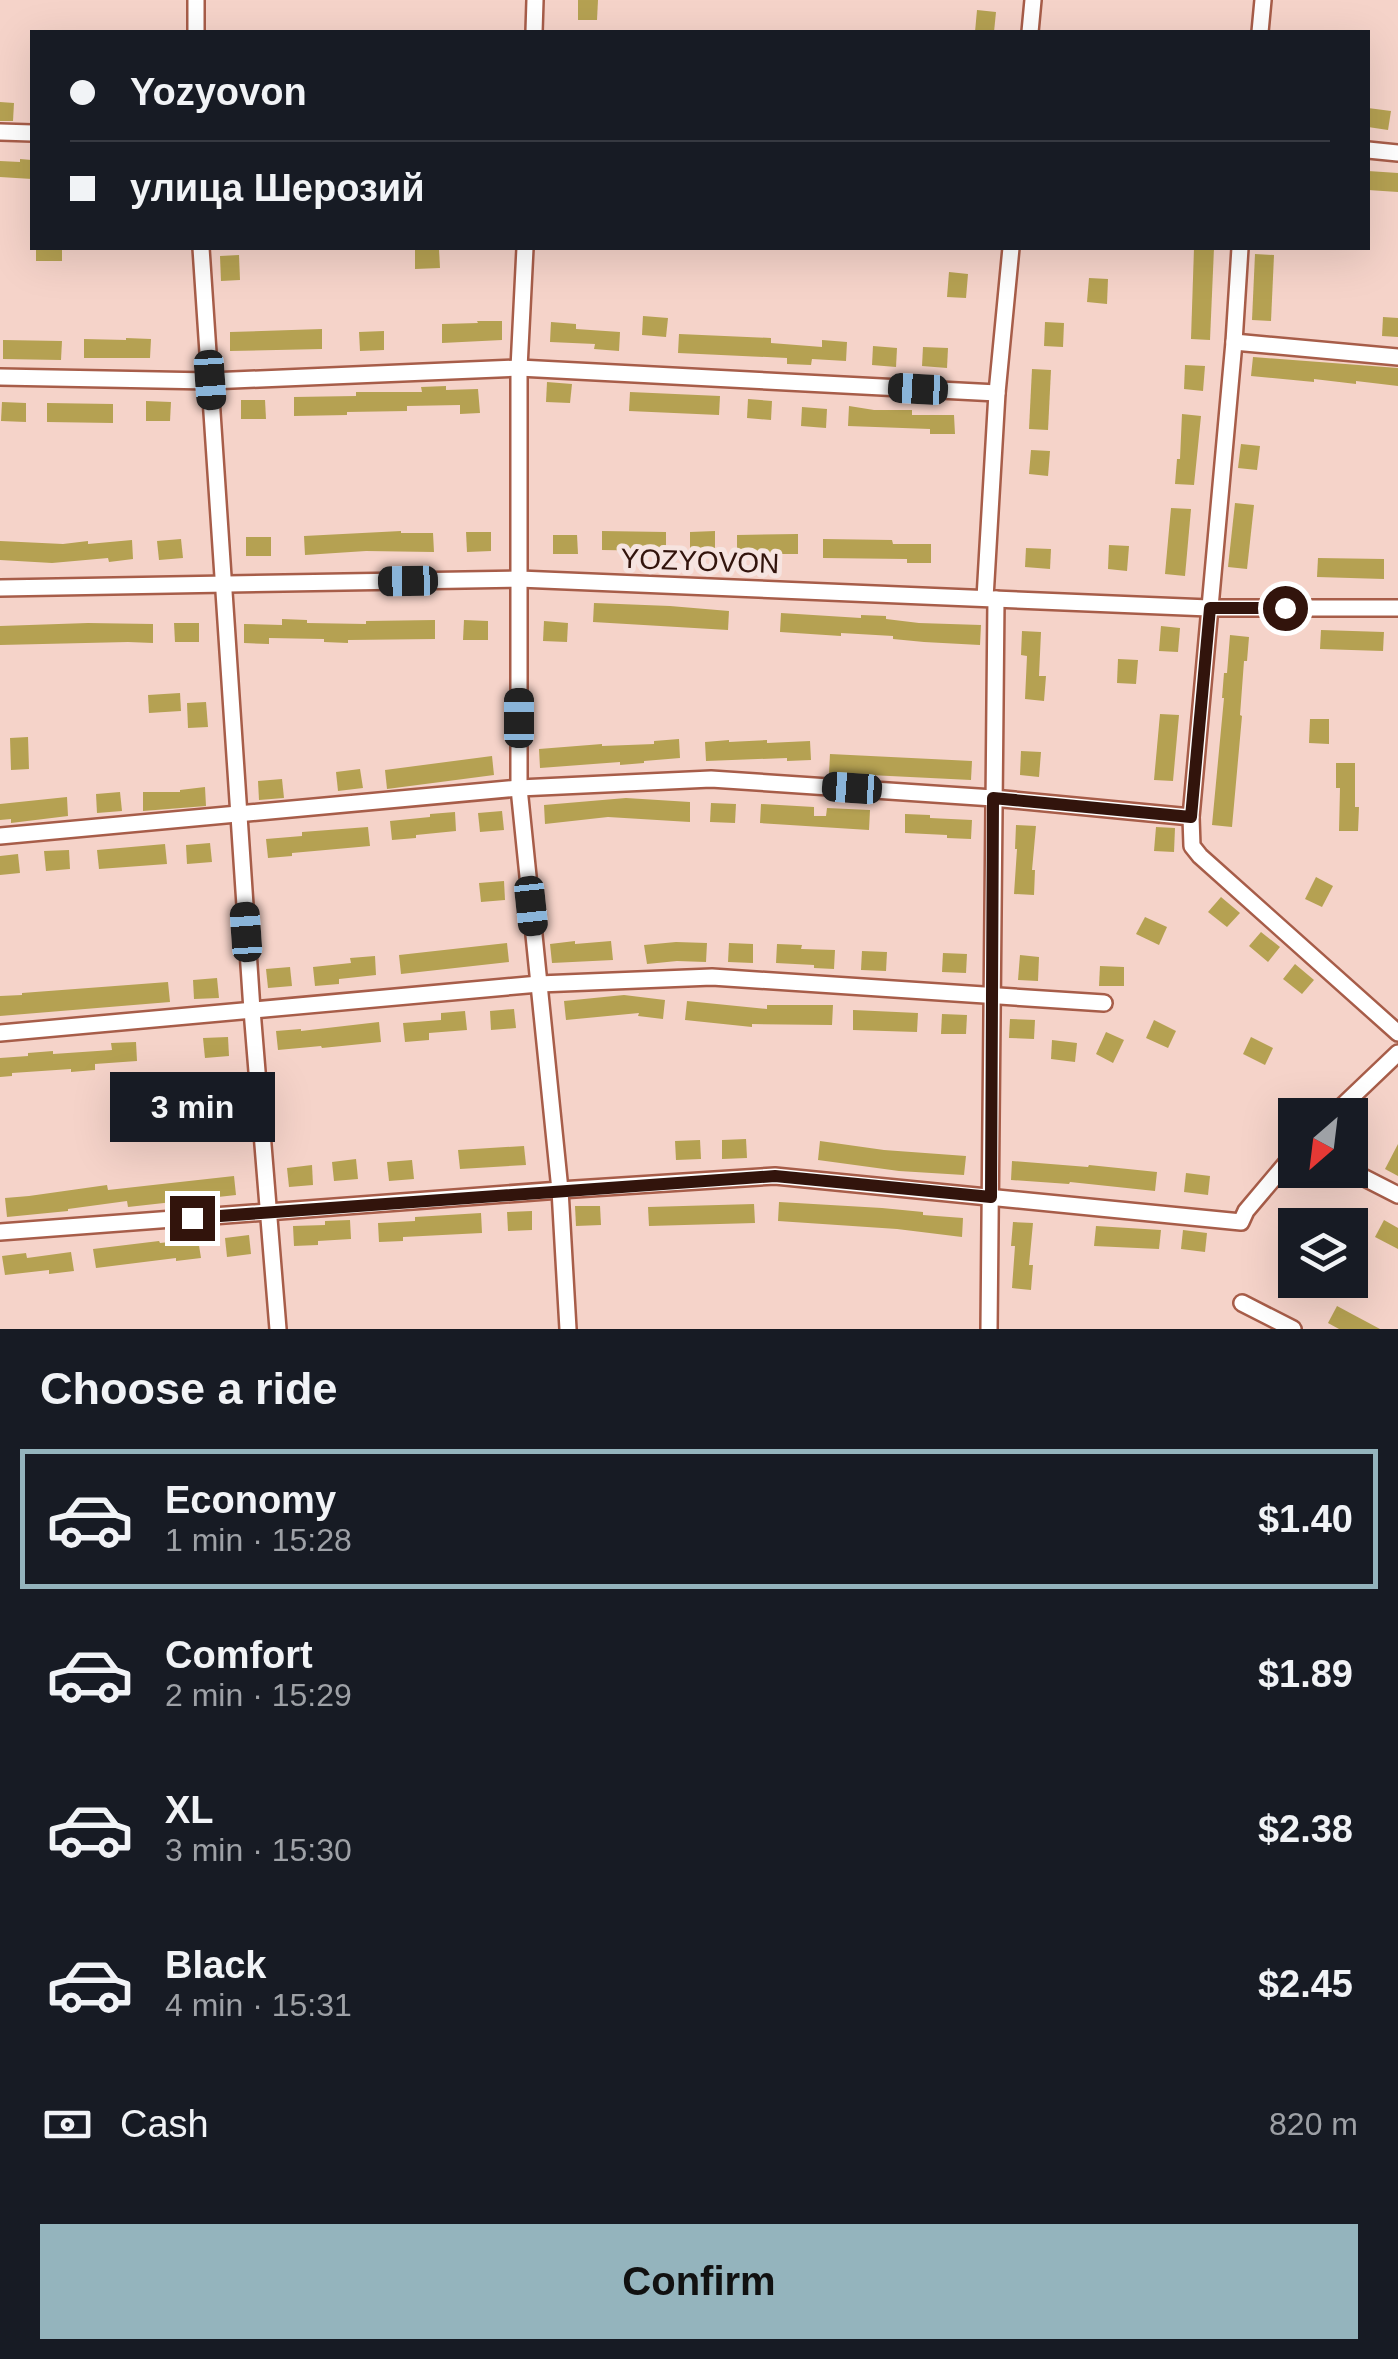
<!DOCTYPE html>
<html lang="en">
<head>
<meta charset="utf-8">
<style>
  body { margin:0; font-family:Helvetica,sans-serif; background:#20242c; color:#f1f3f6; height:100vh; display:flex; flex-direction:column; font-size:38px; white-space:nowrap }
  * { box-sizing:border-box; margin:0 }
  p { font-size:32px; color:#9ea1a6 }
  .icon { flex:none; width:55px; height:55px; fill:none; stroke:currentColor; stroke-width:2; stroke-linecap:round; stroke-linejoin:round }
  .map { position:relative; height:1329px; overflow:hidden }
  .details { display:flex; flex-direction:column; background:#171b24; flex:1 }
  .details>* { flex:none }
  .hud { position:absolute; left:30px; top:30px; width:1340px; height:220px; border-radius:0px; box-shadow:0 10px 40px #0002; display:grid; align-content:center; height:220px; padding:0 40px; background:#171b24 }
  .needle { width:65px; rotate:208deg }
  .buttons { position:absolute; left:1278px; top:1098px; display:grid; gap:20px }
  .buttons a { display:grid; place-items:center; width:90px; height:90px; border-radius:0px; background:#171b24; box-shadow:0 10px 40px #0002; font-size:50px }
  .end { position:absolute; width:45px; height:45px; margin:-22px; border:12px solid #32140c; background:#fff; box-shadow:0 0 0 5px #fff }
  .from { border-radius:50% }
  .bubble { position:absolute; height:70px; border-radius:0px; background:#171b24; box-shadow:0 10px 40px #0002; font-size:32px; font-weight:600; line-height:70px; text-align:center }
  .car { position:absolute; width:30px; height:60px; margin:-30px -15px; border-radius:12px; box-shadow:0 0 8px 2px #0007; background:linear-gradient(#222 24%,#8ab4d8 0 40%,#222 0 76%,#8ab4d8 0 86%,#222 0) }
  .hud b { display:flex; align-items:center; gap:35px; height:95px; font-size:38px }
  .hud b+b { border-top:2px solid #363941 }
  .hud i { width:25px; height:25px; background:#f1f3f6 }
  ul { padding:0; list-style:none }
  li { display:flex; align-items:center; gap:30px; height:140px; margin:0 20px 15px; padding:0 20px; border:5px solid transparent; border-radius:0px }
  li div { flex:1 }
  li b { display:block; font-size:38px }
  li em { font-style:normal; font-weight:600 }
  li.selected { border-color:#94b4bd }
  li>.icon { width:90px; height:90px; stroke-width:1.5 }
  h2 { padding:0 40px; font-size:45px; line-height:120px }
  .pay { display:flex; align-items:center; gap:25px; height:110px; padding:0 40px; font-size:38px }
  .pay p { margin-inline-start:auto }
  .cta { display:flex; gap:20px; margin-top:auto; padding:20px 40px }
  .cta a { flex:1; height:115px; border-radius:0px; background:#94b4bd; color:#111; font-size:40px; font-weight:600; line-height:115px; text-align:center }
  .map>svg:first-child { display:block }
  .building { fill:#b5a152 }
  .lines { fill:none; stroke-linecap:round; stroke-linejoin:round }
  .minor-casing { stroke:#a75d49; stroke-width:20 }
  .minor { stroke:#fff; stroke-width:15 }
  .route { stroke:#32140c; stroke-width:12 }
  .labels { text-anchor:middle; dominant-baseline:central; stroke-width:10; stroke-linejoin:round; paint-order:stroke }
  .street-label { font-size:28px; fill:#32140c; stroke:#f6e4e0 }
</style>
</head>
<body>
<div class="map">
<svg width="1398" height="1329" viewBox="0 0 1398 1329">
  <rect width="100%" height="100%" fill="#f5d3c9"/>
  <g class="building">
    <path d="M578,0H598L597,20H578Z"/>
    <path d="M977,10L996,12L994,32H975Z"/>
    <path d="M0,102L14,103L13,121H0Z"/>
    <path d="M1368,108L1391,111L1388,130L1368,127Z"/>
    <path d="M20,159L32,160V179L0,177V161L20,162Z"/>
    <path d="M1368,171L1398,173V192L1368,190Z"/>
    <rect x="36" y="248" width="26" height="13"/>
    <path d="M1194,248H1214L1210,340L1191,339Z"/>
    <path d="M439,249L440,268L415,269V250Z"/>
    <path d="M1255,254L1274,255L1271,321L1252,320Z"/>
    <path d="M239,255L240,280L221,281L220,256Z"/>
    <path d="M949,272L968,274L966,298L947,297Z"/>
    <path d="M1089,278L1108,279L1107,304L1087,302Z"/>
    <path d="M643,316L668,318L666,337L642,335Z"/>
    <path d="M1383,317L1398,318V337L1382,336Z"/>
    <path d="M477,321H502V340L442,343V324L478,323Z"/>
    <path d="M551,322L576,324V329L620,332L619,351L594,349L595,344L550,342Z"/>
    <path d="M1045,322L1064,323L1063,347L1044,346Z"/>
    <path d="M322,329V349L230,351V332Z"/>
    <path d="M384,331V350L360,351L359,332Z"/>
    <path d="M679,334L771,338V343L822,347V340L847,342L846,361L812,359L811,365L787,364V358L678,353Z"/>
    <path d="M126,338L151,339L150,358H84V339L126,340Z"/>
    <path d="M3,340L62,341L61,360L3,359Z"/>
    <path d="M873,346L897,348L896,367L872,365Z"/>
    <path d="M923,347L948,348L947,368L922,366Z"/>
    <path d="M1253,357L1398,368V386L1356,381V384L1314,379V382L1251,376Z"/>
    <path d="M1185,365L1205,366L1203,391L1184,389Z"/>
    <path d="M1032,369L1051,370L1048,430L1029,429Z"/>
    <path d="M547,382L572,384L570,403L546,402Z"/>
    <path d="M446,386V390L478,389L480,413L460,414V405L407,406V411L347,412V415L294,416V397L356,396V392H422L421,387Z"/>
    <path d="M630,392L720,396L719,415L629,411Z"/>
    <path d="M748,399L772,401L771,420L747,418Z"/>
    <path d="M241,400H265L266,419H241Z"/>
    <path d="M146,401L171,402L170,421H146Z"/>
    <path d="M2,402L26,403V422L1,421Z"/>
    <path d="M47,403L113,404V423L47,422Z"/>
    <path d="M849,406L874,410H912V415H954L955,434H930V429L848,426Z"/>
    <path d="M802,407L827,409L826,428L801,426Z"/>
    <path d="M1182,414L1201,416L1194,485L1175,484L1177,459H1180Z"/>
    <path d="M1241,444L1260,446L1257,470L1238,468Z"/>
    <path d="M1031,450L1050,451L1048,476L1029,474Z"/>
    <path d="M1235,503L1254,505L1247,569L1228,567Z"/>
    <path d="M1171,508L1191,509L1185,576L1165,574Z"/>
    <path d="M401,531V533H433L434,552L366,551L305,555L304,536Z"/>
    <path d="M602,531L666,532V551L602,550Z"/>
    <path d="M715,531V551H690V532Z"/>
    <path d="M466,532H491V551L467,552Z"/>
    <path d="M798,534V554H737V535Z"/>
    <path d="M553,535H577L578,554H553Z"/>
    <rect x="246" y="537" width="25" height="19"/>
    <path d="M181,539L183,558L159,560L157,541Z"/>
    <path d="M823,539L892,540L893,544H931V563H907V559L823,558Z"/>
    <path d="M132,540L133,559L109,562L108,558L52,563L0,560V541L63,544L88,541V544Z"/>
    <path d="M1109,545L1129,546L1127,571L1108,569Z"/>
    <path d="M1026,548L1051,549L1050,569L1025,567Z"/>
    <path d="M1318,558L1384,559V579L1317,577Z"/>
    <path d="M594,603L670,606L729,611L728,630L593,622Z"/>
    <path d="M781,613L861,618V615L886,616V619L919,623L981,625L980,645L924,642L893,639V636L841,633V636L780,632Z"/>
    <path d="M282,619L307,620V623L366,624V621L435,620V639L348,640V643L324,642V639L269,638V644L244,643V624L282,625Z"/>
    <path d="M464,620L488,621V640H463Z"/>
    <path d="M544,621L568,623L567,642L543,641Z"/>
    <path d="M88,623L153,624V643L128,642L0,645V626Z"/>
    <path d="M174,623H199V642H175Z"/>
    <path d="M1161,626L1180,628L1178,652L1159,651Z"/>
    <path d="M1321,630L1384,632L1383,651L1320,649Z"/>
    <path d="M1022,631L1041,632L1039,676H1046L1044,701L1025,699L1027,656L1021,655Z"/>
    <path d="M1230,635L1249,637L1247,661H1244L1240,715L1242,716L1232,827L1212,825L1224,698H1222L1224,673H1227Z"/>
    <path d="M1118,659L1138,660L1136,684L1117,683Z"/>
    <path d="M180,693L181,711L149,713L148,695Z"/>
    <path d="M206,702L208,727L188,728L187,703Z"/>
    <path d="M1160,714L1179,715L1173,781L1154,780Z"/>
    <path d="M1310,719H1329V744L1309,743Z"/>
    <path d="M28,737L29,769L11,770L10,738Z"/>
    <path d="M679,739L680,758L644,761V763L620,765V762L540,768L539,749L602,744V746L654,744V741Z"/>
    <path d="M729,740V742L767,740V743L810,741L811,760L787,761V758L706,761L705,742Z"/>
    <path d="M1021,751L1041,752L1039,777L1020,775Z"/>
    <path d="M830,754L972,761L971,780L829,773Z"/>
    <path d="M492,756L494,775L387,789L385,770Z"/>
    <path d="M1336,763H1355V807H1359L1358,831H1339L1340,788H1336Z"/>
    <path d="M360,769L363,788L338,791L336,772Z"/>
    <path d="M282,779L284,798L259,800L258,781Z"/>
    <path d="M205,787L206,806L143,811V792H180V790Z"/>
    <path d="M120,792L122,811L97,813L96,794Z"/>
    <path d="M67,797L68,816L11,823V819L0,820V804Z"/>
    <path d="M626,798L690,802V822L608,817L545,824L544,805Z"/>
    <path d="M711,803L736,804L735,823L710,822Z"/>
    <path d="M761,804L814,807V816H826L827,808L870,810L869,830L760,823Z"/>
    <path d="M502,811L504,830L480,832L478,813Z"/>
    <path d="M455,812L456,831L416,835V838L392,840L390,821L430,817V814Z"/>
    <path d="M905,814L930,815V818L972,820L971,839L947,838V835L905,833Z"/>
    <path d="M1016,825L1036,826L1032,870H1035L1034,895L1014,894L1017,849H1015Z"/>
    <path d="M368,827L370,846L292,853V856L268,858L266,839L302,836V832Z"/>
    <path d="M1156,827L1175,828L1174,852L1154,851Z"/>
    <path d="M210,843L212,862L187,864L186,845Z"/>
    <path d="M165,844L167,864L99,869L97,850Z"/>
    <path d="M69,850L70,869L46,871L44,851Z"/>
    <path d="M18,854L20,873L0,875V856Z"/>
    <path d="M1316,877L1333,886L1322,907L1305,899Z"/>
    <path d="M504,881L505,900L481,902L479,883Z"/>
    <path d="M1221,897L1240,913L1227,927L1208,912Z"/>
    <path d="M1145,917L1167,927L1159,945L1136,934Z"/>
    <path d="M1261,932L1280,947L1268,962L1249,946Z"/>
    <path d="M575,941V944L611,941L613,960L552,963L550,944Z"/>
    <path d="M676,942L707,943L706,962L677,961L647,964L644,945Z"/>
    <path d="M507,943L509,962L401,974L399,955Z"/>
    <path d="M729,943L753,944V963L728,962Z"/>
    <path d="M777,944L802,945L801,949L835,950L834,969L814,968V965L776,963Z"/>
    <path d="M862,951L887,952L886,971L861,970Z"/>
    <path d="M943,953L967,954L966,973L942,972Z"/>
    <path d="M1020,955L1039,957L1038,981L1018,980Z"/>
    <path d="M375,956L376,975L339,979V984L315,986L313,967L351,963L350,958Z"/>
    <path d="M1295,964L1314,980L1302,994L1283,979Z"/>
    <path d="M1100,966L1124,967V986H1099Z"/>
    <path d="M290,967L292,986L268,988L266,969Z"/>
    <path d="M217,978L219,998L194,999L193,980Z"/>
    <path d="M168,982L170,1002L0,1016V996L22,995V993Z"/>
    <path d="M624,995L665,1000L663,1019L638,1016L639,1013L566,1020L564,1001Z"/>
    <path d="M687,1001L767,1009V1005H833L832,1025L752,1024V1027L685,1020Z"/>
    <path d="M514,1009L516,1028L491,1030L490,1011Z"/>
    <path d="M853,1010L918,1013L917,1032L853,1030Z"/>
    <path d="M465,1011L467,1030L429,1033V1040L405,1042L403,1023L441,1020V1013Z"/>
    <path d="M942,1014L967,1015L966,1034H941Z"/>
    <path d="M1010,1019L1035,1020L1034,1039L1009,1038Z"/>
    <path d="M1154,1020L1176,1031L1168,1048L1146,1038Z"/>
    <path d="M379,1022L381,1042L322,1048L321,1046L278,1050L276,1031L301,1029V1031Z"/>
    <path d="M1106,1032L1124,1040L1113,1063L1096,1054Z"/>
    <path d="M228,1037L229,1056L205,1058L203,1038Z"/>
    <path d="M1251,1037L1273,1048L1265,1065L1243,1054Z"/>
    <path d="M1052,1040L1077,1043L1075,1062L1051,1059Z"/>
    <path d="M136,1042L137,1061L95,1064V1070L71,1072V1069L12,1073V1076L0,1077V1058L28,1056V1053L53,1051V1054L112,1050L111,1043Z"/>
    <path d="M746,1139L747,1158L722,1159V1140Z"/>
    <path d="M700,1140L701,1159L676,1160L675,1141Z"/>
    <path d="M820,1141L884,1150L966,1156L964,1175L899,1171L818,1160Z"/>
    <path d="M1398,1144V1176L1385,1169Z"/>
    <path d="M524,1146L526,1165L460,1169L458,1150Z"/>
    <path d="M356,1159L358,1179L334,1181L332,1162Z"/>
    <path d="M412,1160L414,1179L389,1181L387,1162Z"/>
    <path d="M1012,1161L1088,1167L1089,1165L1157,1172L1155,1191L1070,1182L1069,1184L1011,1180Z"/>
    <path d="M312,1165L313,1185L289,1187L287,1168Z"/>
    <path d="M1186,1173L1210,1176L1208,1195L1184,1192Z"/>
    <path d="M234,1176L236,1195L128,1207L127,1201L68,1209V1211L7,1217L5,1198L29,1196L107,1185L108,1190Z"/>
    <path d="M779,1202L882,1208L923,1212V1215L963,1218L962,1237L897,1229L778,1221Z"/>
    <path d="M754,1204L755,1223L649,1226L648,1207Z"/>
    <path d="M575,1206H600L601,1225L576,1226Z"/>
    <path d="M532,1211V1230L508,1231L507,1212Z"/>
    <path d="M481,1213L482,1233L403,1237V1241L379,1242L378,1223L415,1221V1217Z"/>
    <path d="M350,1220L351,1239L318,1241V1245L294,1246L293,1226L325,1225V1221Z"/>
    <path d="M1384,1220L1398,1228V1249L1375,1237Z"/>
    <path d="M1013,1222L1033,1223L1029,1265H1033L1031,1290L1012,1288L1015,1246H1011Z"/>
    <path d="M1096,1226L1161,1230L1159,1249L1094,1246Z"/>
    <path d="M1183,1230L1207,1233L1205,1252L1181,1249Z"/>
    <path d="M249,1235L251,1254L227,1257L225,1238Z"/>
    <path d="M198,1239L201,1258L176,1261V1258L96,1268L93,1249L159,1241L160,1243Z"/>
    <path d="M71,1252L74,1271L49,1274V1270L5,1275L2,1256L26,1253L27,1258Z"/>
    <path d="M1337,1306L1380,1329H1339L1328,1323Z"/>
  </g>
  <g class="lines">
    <g class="minor-casing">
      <g id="minor">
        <path d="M196,32V0"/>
        <path d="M534,32L535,0"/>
        <path d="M1030,32L1033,0"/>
        <path d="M1260,32L1263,0"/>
        <path d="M0,132L32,133"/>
        <path d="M1368,150L1398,153"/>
        <path d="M201,248L252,1010L278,1329"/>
        <path d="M525,248L519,368V788L560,1190L568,1329"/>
        <path d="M1240,248L1234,342L1191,817L1192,846L1200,856L1398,1033"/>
        <path d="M1234,342L1398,357"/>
        <path d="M0,377L210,381L519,368L997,393"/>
        <path d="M0,588L519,579L1209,608H1398"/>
        <path d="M985,598L997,393L1011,248"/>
        <path d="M0,836L519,788L711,779L993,798L1191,817"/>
        <path d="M0,1033L539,984L712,977L1104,1003"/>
        <path d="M1333,1115L1398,1053"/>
        <path d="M1349,1170L1398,1195"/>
        <path d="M0,1232L560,1190L775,1176L1241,1222L1246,1211L1295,1153"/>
        <path d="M1242,1303L1293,1329"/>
        <path d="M989,1329L996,599"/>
      </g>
    </g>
    <use href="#minor" class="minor"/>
  </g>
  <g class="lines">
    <path class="route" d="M192,1218L775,1176L991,1197L993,798L1191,817L1210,608H1285"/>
  </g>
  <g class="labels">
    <g class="street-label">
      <text transform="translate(700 561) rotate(2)">YOZYOVON</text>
    </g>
  </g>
</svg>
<div class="buttons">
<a><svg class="needle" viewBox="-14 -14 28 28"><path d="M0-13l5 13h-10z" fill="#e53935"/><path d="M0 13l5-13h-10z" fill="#9ea1a6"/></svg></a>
<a><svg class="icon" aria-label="layers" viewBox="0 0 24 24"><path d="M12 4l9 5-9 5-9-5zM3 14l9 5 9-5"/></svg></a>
</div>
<i class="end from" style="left:1285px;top:608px"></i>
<i class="end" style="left:192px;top:1218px"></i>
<div class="bubble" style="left:110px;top:1072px;width:165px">3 min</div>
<i class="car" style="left:210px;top:380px;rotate:176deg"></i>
<i class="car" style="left:918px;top:389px;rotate:273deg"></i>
<i class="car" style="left:408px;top:581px;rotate:269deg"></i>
<i class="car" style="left:519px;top:718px;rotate:0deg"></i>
<i class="car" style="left:852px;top:788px;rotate:274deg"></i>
<i class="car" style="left:531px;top:906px;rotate:174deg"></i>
<i class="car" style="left:246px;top:932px;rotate:356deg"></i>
<div class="hud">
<b><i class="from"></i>Yozyovon</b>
<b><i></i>улица Шерозий</b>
</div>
</div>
<section class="details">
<h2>Choose a ride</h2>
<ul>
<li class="selected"><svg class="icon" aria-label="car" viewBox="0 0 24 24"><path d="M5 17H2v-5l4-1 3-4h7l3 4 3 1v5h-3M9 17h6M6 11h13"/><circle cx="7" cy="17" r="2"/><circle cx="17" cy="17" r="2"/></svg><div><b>Economy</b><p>1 min · 15:28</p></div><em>$1.40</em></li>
<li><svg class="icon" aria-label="car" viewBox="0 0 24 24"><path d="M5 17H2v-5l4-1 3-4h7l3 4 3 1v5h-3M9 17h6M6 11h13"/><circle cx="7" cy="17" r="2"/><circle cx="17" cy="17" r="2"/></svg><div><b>Comfort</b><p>2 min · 15:29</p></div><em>$1.89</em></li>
<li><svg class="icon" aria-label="car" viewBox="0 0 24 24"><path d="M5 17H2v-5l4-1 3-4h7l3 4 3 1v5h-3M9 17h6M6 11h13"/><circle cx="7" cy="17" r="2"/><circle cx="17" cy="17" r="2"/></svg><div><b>XL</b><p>3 min · 15:30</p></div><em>$2.38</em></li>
<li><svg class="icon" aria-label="car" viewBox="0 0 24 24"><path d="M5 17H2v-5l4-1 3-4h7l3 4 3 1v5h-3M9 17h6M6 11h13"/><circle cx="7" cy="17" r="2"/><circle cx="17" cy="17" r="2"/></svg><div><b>Black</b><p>4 min · 15:31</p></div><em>$2.45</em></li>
</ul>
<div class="pay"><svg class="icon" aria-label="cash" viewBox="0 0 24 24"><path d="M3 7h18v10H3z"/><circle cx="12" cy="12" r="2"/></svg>Cash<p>820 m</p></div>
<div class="cta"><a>Confirm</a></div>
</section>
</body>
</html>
